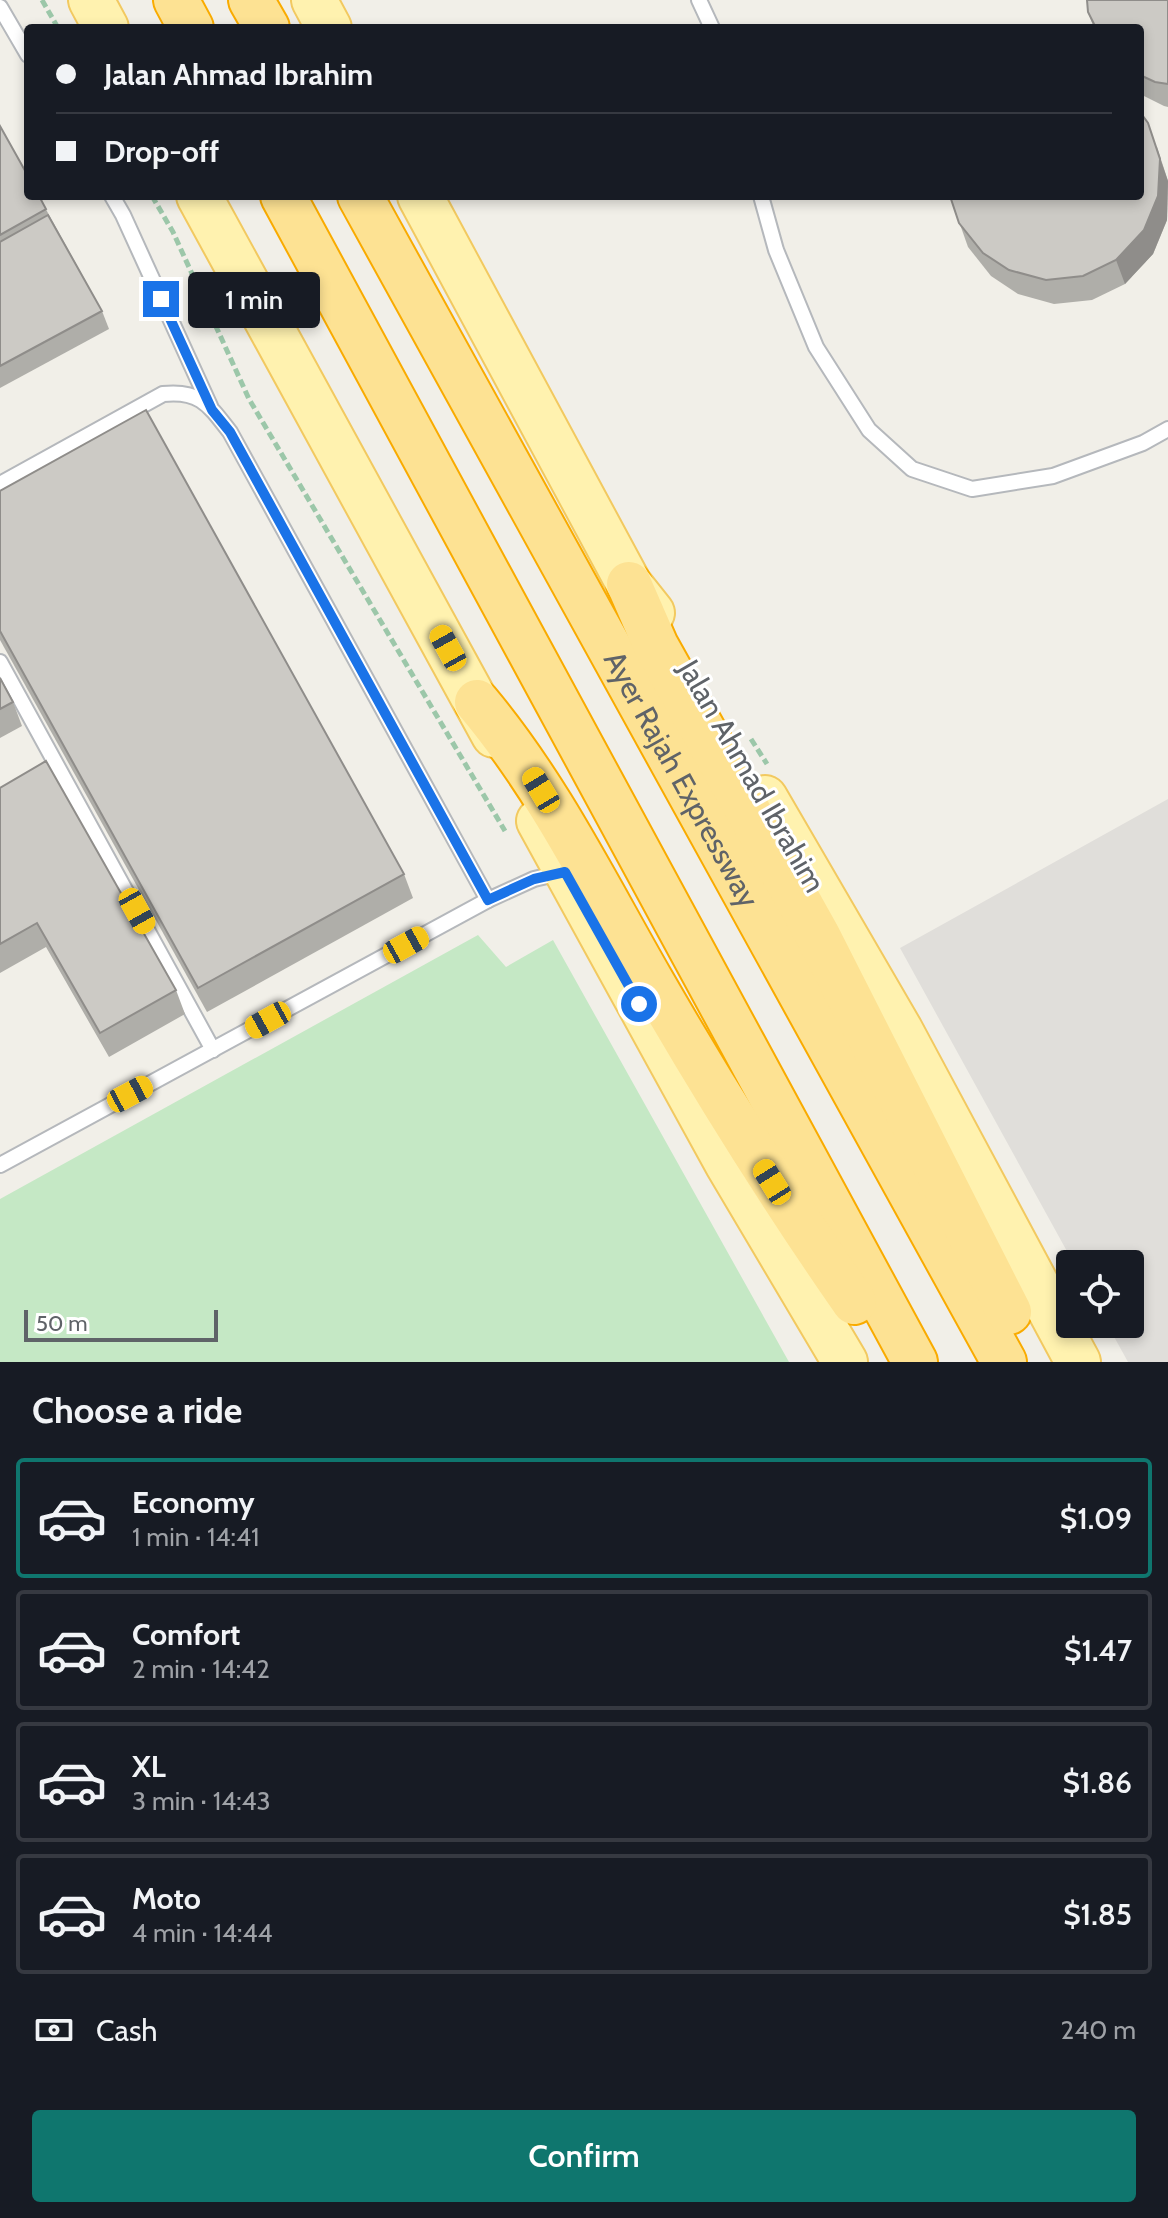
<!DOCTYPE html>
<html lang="en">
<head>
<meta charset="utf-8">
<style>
  body { margin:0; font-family:Cabin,sans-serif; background:#20242c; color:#f1f3f6; height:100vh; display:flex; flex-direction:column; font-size:30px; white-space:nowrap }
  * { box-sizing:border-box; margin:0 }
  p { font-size:26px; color:#9ea1a6 }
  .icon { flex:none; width:44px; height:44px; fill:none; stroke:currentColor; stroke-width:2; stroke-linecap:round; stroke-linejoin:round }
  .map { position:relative; height:1362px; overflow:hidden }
  .side { display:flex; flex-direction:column; background:#171b24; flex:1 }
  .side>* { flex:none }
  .hud { position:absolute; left:24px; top:24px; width:1120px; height:176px; border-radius:8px; box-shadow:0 4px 12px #0003; display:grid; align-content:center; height:176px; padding:0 32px; background:#171b24 }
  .controls { position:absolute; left:1056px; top:1250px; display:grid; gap:16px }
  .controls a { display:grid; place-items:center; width:88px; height:88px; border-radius:8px; background:#171b24; box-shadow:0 4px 12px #0003; font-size:40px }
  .scale { position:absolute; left:24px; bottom:20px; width:194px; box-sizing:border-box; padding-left:8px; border:4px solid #5f6368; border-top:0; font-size:22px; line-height:28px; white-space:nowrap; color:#5f6368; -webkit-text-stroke:6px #fff; paint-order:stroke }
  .end { position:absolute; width:36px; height:36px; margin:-18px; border:10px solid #1a73e8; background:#fff; box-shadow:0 0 0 4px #fff }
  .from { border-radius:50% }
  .bubble { position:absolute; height:56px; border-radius:8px; background:#171b24; box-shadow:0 4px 12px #0003; font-size:26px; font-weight:600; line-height:56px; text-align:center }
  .car { position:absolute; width:24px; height:48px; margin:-24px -12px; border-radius:10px; box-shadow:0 0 6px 2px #0007; background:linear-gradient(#f5c518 24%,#345 0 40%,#f5c518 0 76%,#345 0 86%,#f5c518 0) }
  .hud b { display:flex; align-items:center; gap:28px; height:76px; font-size:30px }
  .hud b+b { border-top:2px solid #363941 }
  .hud i { width:20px; height:20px; background:#f1f3f6 }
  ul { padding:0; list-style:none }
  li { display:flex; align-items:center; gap:24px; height:120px; margin:0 16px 12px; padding:0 16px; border:4px solid #363941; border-radius:8px }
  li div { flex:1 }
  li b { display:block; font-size:30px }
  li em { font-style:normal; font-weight:600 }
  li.active { border-color:#0f766e }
  li>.icon { width:72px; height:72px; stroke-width:1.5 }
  h2 { padding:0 32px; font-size:36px; line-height:96px }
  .pay { display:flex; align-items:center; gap:20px; height:88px; padding:0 32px; font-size:30px }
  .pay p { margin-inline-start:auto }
  .button { display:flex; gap:16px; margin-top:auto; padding:16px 32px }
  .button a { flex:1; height:92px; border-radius:8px; background:#0f766e; color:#fff; font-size:32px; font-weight:600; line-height:92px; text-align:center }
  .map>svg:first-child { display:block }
  .industrial { fill:#e0deda }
  .green { fill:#c5e8c5 }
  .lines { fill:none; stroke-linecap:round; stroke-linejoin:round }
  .service-casing { stroke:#b5b8bc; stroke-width:18 }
  .primary-casing { stroke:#f2c960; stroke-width:48 }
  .motorway-casing { stroke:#f9ab00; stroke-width:48 }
  .path { stroke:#9cc7a9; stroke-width:5; stroke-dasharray:8 4; stroke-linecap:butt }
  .service { stroke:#fff; stroke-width:14 }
  .primary { stroke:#fff2af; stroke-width:44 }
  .motorway { stroke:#fde293; stroke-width:44 }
  .wall { fill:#afaea9 }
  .shaded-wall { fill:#8f8d8a }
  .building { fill:#cccac5; stroke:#8f8d8a; stroke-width:2 }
  .route { stroke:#1a73e8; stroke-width:10 }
  .labels { text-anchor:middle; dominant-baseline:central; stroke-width:6; stroke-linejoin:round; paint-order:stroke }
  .street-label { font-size:30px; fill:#5f6368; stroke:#fff }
</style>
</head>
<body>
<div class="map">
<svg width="1168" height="1362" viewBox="0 0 1168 1362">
  <rect width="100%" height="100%" fill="#f1efe8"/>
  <path class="industrial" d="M1168,799V1362H1128L1107,1324H1130V1264H1074L900,948Z"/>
  <path class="green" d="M478,935L506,967L553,940L789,1362H0V1199Z"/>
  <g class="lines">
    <g class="service-casing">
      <g id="service">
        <path d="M699,0L712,28"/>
        <path d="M0,7L28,55"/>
        <path d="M112,196L123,215L210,406"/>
        <path d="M761,196L776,250L816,347L869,430L912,469L972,489L1053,476L1143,443L1168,429"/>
        <path d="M0,484L163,394C200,390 209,405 230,432L488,900"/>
        <path d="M0,662L213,1050"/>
        <path d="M0,1165L488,900L534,879L560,873"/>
      </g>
    </g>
    <g class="primary-casing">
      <g id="primary">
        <path d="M91,0L106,28"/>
        <path d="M314,0L329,28"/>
        <path d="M199,196L494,735"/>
        <path d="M420,196L629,584L652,613"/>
        <path d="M765,798L900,1030L1078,1362"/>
        <path d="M539,821L727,1163L845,1362"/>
      </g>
    </g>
    <g class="motorway-casing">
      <g id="motorway">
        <path d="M176,0L191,28"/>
        <path d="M251,0L267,28"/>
        <path d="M283,196L915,1362"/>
        <path id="s1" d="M360,196L1004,1362"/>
        <path d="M629,584L656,646L818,936L1009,1312"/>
        <path d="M477,702C547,785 596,885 650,979C714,1090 781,1197 854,1302"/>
      </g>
    </g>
    <g class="path">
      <path d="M42,0L58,28"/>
      <path d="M152,196L173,232L249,399L505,831"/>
      <path d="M751,739L767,764"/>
    </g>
    <use href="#service" class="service"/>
    <use href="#primary" class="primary"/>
    <use href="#motorway" class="motorway"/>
  </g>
  <g class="wall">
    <path d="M1168,0V107L1164,106L1140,94V28H1094L1088,12Z"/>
    <path d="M0,126L102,311L109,329L0,388Z"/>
    <path d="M1157,147L1168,181L1167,220L1153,254L1125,284L1092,300L1054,304L1018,294L991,276L968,247L950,196Z"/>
    <path d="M0,491L404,874L413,898L207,1012L0,640Z"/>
    <path d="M0,678L13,702L22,726L0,738Z"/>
    <path d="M0,788L176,990L185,1014L109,1057L46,947L0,973Z"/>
  </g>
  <path class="shaded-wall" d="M1148,123L1168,181L1167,220L1153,254L1125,284L1116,260Z"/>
  <g class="building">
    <path d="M1087,0H1168V84L1155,82L1140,75V28H1096L1088,12Z"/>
    <path d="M1140,112L1148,123L1160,159L1158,196L1144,230L1116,260L1083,276L1046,280L1009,270L983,253L959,223L950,196H1140Z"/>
    <path d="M0,126L28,176V196H39L46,209L0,235Z"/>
    <path d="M48,215L102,311L0,366V242Z"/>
    <path d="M146,410L404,874L198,988L0,631V491Z"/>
    <path d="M0,678L13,702L0,709Z"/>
    <path d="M46,761L176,990L100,1033L37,923L0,944V788Z"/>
  </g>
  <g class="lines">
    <path class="route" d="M161,299L212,410L230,432L488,900L534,879L565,872L639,1004"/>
  </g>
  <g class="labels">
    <g class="street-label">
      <text transform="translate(752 776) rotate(60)">Jalan Ahmad Ibrahim</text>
      <text stroke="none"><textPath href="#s1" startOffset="666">Ayer Rajah Expressway</textPath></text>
    </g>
  </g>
</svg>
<div class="controls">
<a><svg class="icon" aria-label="locate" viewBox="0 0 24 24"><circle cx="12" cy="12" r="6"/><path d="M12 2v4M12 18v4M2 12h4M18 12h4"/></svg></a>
</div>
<div class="scale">50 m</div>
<i class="end from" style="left:639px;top:1004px"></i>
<i class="end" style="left:161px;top:299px"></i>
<div class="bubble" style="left:188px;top:272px;width:132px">1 min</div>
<i class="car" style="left:448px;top:648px;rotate:331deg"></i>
<i class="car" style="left:541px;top:790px;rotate:329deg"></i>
<i class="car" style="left:137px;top:911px;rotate:151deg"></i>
<i class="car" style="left:406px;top:945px;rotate:61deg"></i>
<i class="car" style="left:268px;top:1020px;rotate:241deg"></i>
<i class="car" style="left:130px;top:1094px;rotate:62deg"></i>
<i class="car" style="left:772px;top:1182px;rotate:328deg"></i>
<div class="hud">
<b><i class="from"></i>Jalan Ahmad Ibrahim</b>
<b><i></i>Drop-off</b>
</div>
</div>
<section class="side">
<h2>Choose a ride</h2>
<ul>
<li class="active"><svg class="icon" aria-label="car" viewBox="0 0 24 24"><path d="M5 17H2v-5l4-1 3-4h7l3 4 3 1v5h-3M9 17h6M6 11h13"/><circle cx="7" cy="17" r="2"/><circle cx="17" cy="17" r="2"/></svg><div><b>Economy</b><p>1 min · 14:41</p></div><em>$1.09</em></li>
<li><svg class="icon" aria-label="car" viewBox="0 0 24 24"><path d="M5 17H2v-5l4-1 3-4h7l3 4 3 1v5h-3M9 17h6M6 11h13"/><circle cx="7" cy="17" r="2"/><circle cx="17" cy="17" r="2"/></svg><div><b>Comfort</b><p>2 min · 14:42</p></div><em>$1.47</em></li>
<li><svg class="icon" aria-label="car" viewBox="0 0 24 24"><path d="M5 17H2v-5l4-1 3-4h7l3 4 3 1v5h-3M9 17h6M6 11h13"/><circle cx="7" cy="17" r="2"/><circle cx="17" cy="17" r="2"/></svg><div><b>XL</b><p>3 min · 14:43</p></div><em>$1.86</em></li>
<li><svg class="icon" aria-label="car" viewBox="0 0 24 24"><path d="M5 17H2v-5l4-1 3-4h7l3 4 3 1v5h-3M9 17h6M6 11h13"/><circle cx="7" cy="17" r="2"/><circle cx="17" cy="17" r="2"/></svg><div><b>Moto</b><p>4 min · 14:44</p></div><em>$1.85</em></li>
</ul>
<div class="pay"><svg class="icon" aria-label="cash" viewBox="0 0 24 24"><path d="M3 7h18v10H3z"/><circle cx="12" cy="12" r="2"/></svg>Cash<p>240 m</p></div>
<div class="button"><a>Confirm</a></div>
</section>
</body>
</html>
